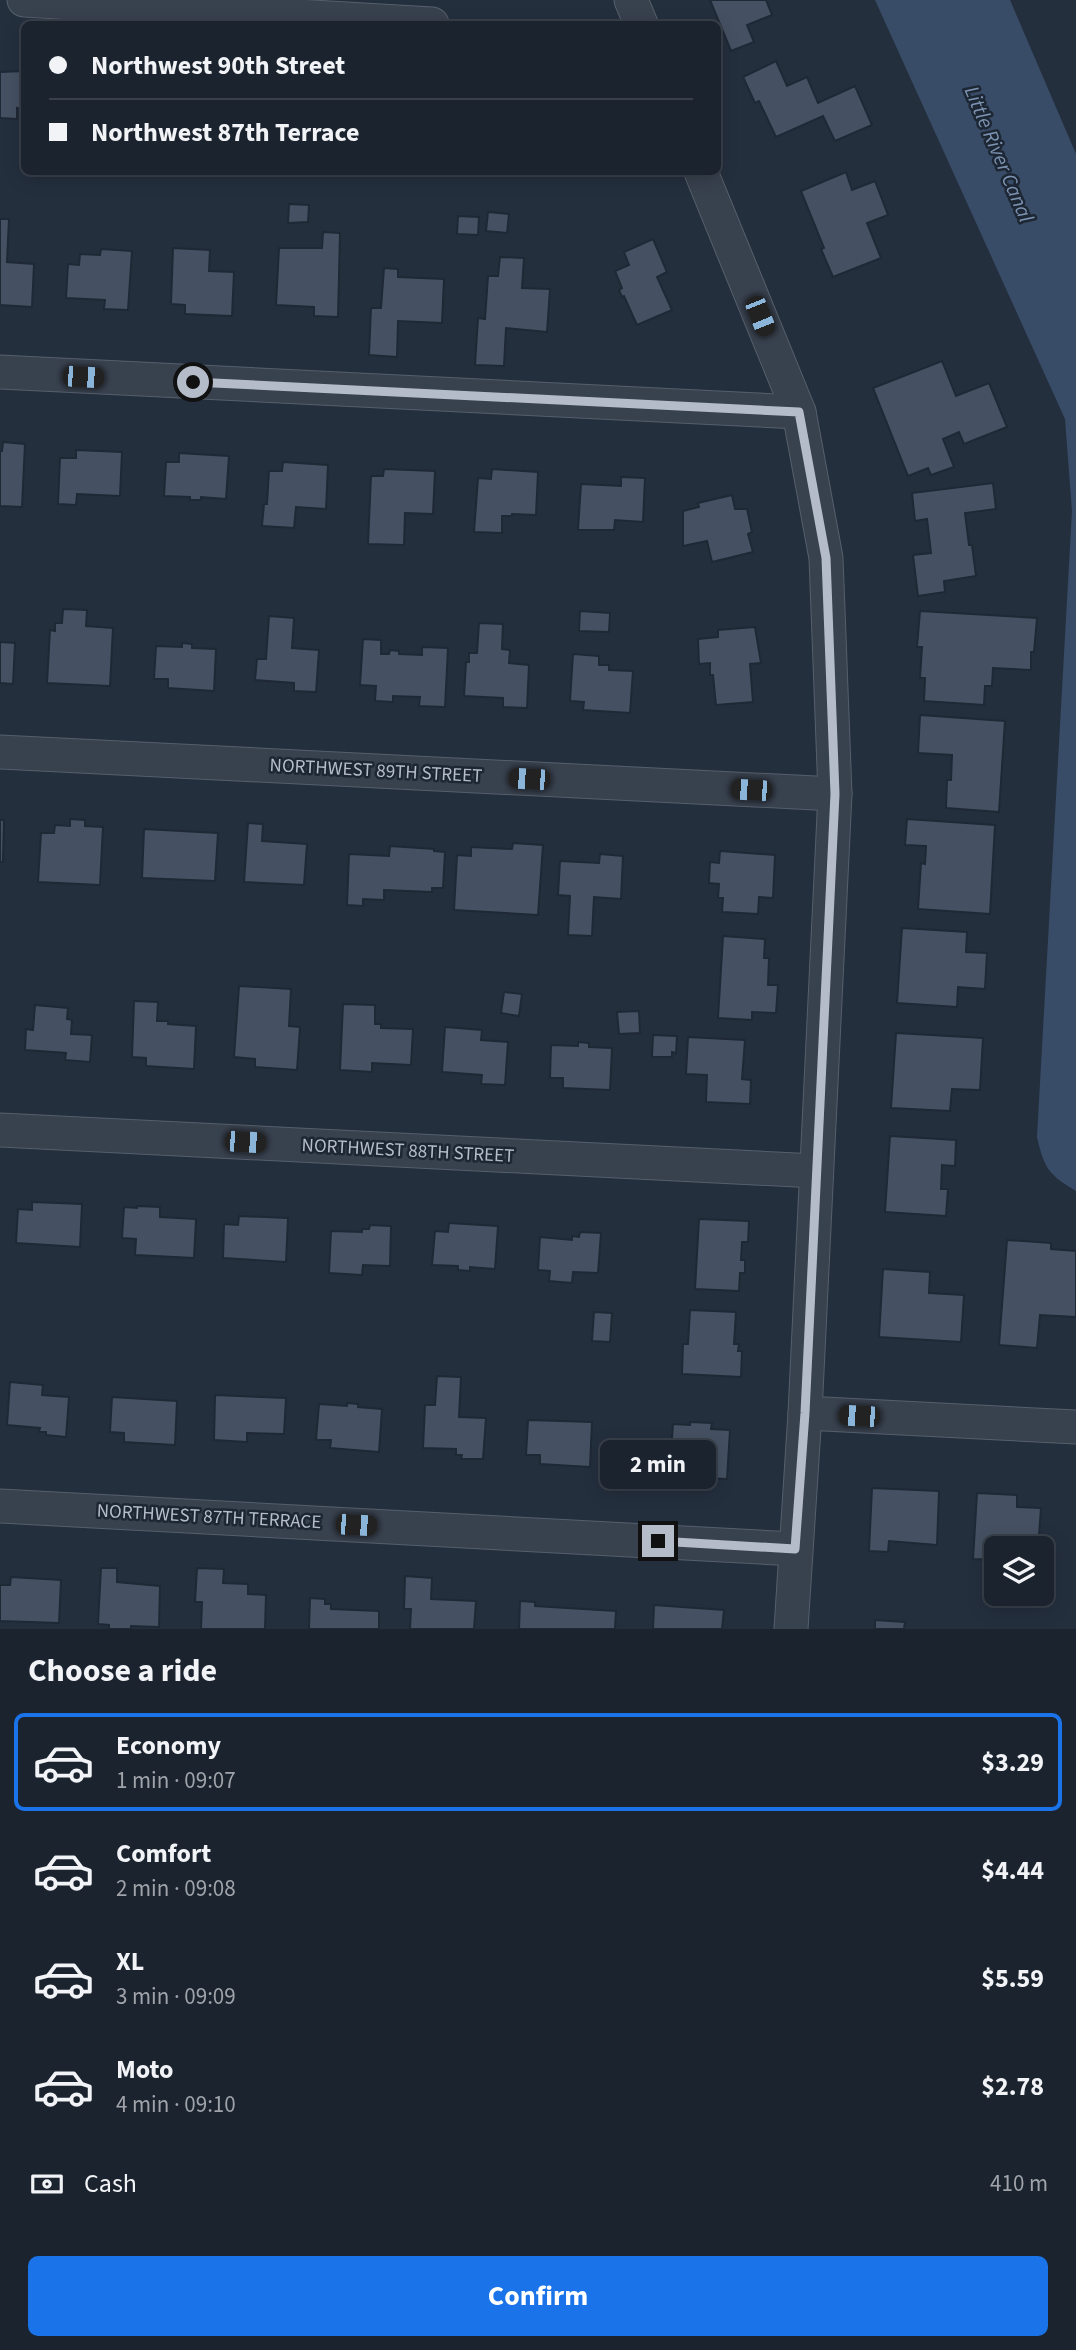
<!DOCTYPE html>
<html lang="en">
<head>
<meta charset="utf-8">
<style>
  body { margin:0; font-family:"Source Sans 3",sans-serif; background:#282f3a; color:#f1f3f6; height:100vh; display:flex; flex-direction:column; font-size:26px; white-space:nowrap }
  * { box-sizing:border-box; margin:0 }
  p { font-size:23px; color:#a0a4aa }
  .icon { flex:none; width:38px; height:38px; fill:none; stroke:currentColor; stroke-width:2; stroke-linecap:round; stroke-linejoin:round }
  .map { position:relative; height:1629px; overflow:hidden }
  .side { display:flex; flex-direction:column; background:#1b232e; flex:1 }
  .side>* { flex:none }
  .hud { position:absolute; left:21px; top:21px; width:700px; height:154px; border-radius:10px; box-shadow:0 4px 18px #0003,0 0 0 2px #39404a; display:grid; align-content:center; height:154px; padding:0 28px; background:#1b232e }
  .controls { position:absolute; left:984px; top:1536px; display:grid; gap:14px }
  .controls a { display:grid; place-items:center; width:70px; height:70px; border-radius:10px; background:#1b232e; box-shadow:0 4px 18px #0003,0 0 0 2px #39404a; font-size:35px }
  .end { position:absolute; width:32px; height:32px; margin:-16px; border:9px solid #b4bcc9; background:#111; box-shadow:0 0 0 4px #111 }
  .from { border-radius:50% }
  .bubble { position:absolute; height:49px; border-radius:10px; background:#1b232e; box-shadow:0 4px 18px #0003,0 0 0 2px #39404a; font-size:23px; font-weight:700; line-height:49px; text-align:center }
  .car { position:absolute; width:21px; height:42px; margin:-21px -10px; border-radius:9px; box-shadow:0 0 5px 2px #0007; background:linear-gradient(#222 24%,#8ab4d8 0 40%,#222 0 76%,#8ab4d8 0 86%,#222 0) }
  .hud b { display:flex; align-items:center; gap:24px; height:66px; font-size:26px }
  .hud b+b { border-top:2px solid #39404a }
  .hud i { width:18px; height:18px; background:#f1f3f6 }
  ul { padding:0; list-style:none }
  li { display:flex; align-items:center; gap:21px; height:98px; margin:0 14px 10px; padding:0 14px; border:4px solid transparent; border-radius:10px }
  li div { flex:1 }
  li b { display:block; font-size:26px }
  li em { font-style:normal; font-weight:700 }
  li.current { border-color:#1a73e8 }
  li>.icon { width:63px; height:63px; stroke-width:1.5 }
  h2 { padding:0 28px; font-size:32px; line-height:84px }
  .pay { display:flex; align-items:center; gap:18px; height:77px; padding:0 28px; font-size:26px }
  .pay p { margin-inline-start:auto }
  .button { display:flex; gap:14px; margin-top:auto; padding:14px 28px }
  .button a { flex:1; height:80px; border-radius:10px; background:#1a73e8; color:#fff; font-size:28px; font-weight:700; line-height:80px; text-align:center }
  .map>svg:first-child { display:block }
  .water { fill:#394c67 }
  .building { fill:#455162; stroke:#1f2835; stroke-width:2 }
  .lines { fill:none; stroke-linecap:round; stroke-linejoin:round }
  .minor-casing { stroke:#565f6c; stroke-width:35 }
  .minor { stroke:#38414e; stroke-width:33 }
  .route { stroke:#b4bcc9; stroke-width:9 }
  .labels { text-anchor:middle; dominant-baseline:central; stroke-width:5; stroke-linejoin:round; paint-order:stroke }
  .street-label { font-size:19px; fill:#b4bcc9; stroke:#1d2633 }
  .water-label { font-size:21px; font-style:italic; fill:#7c92b1; stroke:#1d2633 }
</style>
</head>
<body>
<div class="map">
<svg width="1076" height="1629" viewBox="0 0 1076 1629">
  <rect width="100%" height="100%" fill="#242f3e"/>
  <path class="water" d="M875,0H1010L1076,154V1191C1049,1175 1044,1168 1037,1137L1072,511L1065,419Z"/>
  <g class="building">
    <path d="M710,0H766L772,15L747,25L754,42L731,51Z"/>
    <path d="M776,61L787,86L807,77L818,103L855,86L872,125L835,141L823,116L776,137L759,101L755,103L743,77Z"/>
    <path d="M24,65V109L17,108V119L0,118V72L23,71Z"/>
    <path d="M846,172L852,190L875,181L888,215L867,223L881,258L833,277L821,249L824,248L801,191Z"/>
    <path d="M289,204L309,205L308,222L288,223Z"/>
    <path d="M488,212L509,214L507,233L486,231Z"/>
    <path d="M458,216L479,217L478,235L457,234Z"/>
    <path d="M0,219H9L7,262L34,264L32,307L0,305Z"/>
    <path d="M323,232L340,233L338,317L314,316V307L276,305L279,248H322Z"/>
    <path d="M653,239L667,272L657,277L672,310L637,325L624,296L622,297L619,290L622,288L615,271L629,265L624,252Z"/>
    <path d="M173,248L210,250L209,271L234,272L232,316L185,314V305L171,304Z"/>
    <path d="M101,249L132,251L128,310L104,309L105,300L66,298L68,264L79,265L80,254L100,255Z"/>
    <path d="M500,257L524,258L522,288L550,289L547,332L506,328L504,366L475,365L478,318L485,319L488,276H498Z"/>
    <path d="M384,268L398,269V277L444,279L442,323L398,321L397,357L369,355L371,308H381Z"/>
    <path d="M942,361L956,396L989,383L1007,427L964,444L959,432L943,439L954,467L931,475L928,468L908,476L873,388Z"/>
    <path d="M3,442L25,444L22,507L0,506V451H2Z"/>
    <path d="M76,450L122,452L120,496L77,494L76,505L58,504L60,458H76Z"/>
    <path d="M179,453L229,456L226,499L201,497V500H190V497L164,496L166,462H179Z"/>
    <path d="M283,462L328,465L326,509L296,507L294,528L262,526L264,504H267L269,471H282Z"/>
    <path d="M384,469L435,471L433,514L405,513L404,545L368,544L371,476H383Z"/>
    <path d="M492,469L538,472L536,515L512,514V516H502V533L474,532L478,478L491,479Z"/>
    <path d="M621,477L645,478L643,522L615,520L614,530H578L581,484L621,486Z"/>
    <path d="M993,483L996,509L965,513L969,545H972L976,576L944,581L945,592L918,596L913,555L931,553L927,519L915,521L912,493Z"/>
    <path d="M732,495L735,509H747L752,532L748,534L753,552L712,562L707,541L683,546V511L699,507L698,503Z"/>
    <path d="M63,609L87,610L86,626L113,628L110,686L47,683L50,630L55,631V623H62Z"/>
    <path d="M580,611L610,613L609,632L579,631Z"/>
    <path d="M920,611L1037,618L1034,652H1031V670L993,668L992,686H985L984,705L924,701L925,678H920L922,647H917Z"/>
    <path d="M269,616L294,618L292,648L319,650L316,692L294,691V683L255,680L257,659H266Z"/>
    <path d="M479,623L503,624L502,649L510,650L509,663L529,665L527,708L503,707V698L464,696L466,662H469V653H477Z"/>
    <path d="M755,627L761,663L750,664L753,702L716,705L713,675H710V663L699,664L698,639L718,637V630Z"/>
    <path d="M363,639L381,640V654H389L390,650L399,651V654L422,655V647L448,648L445,707L419,706L420,697L393,696V702L375,701L376,686L360,685Z"/>
    <path d="M0,642L15,643L13,684L0,683Z"/>
    <path d="M182,643L192,644V648L216,649L214,691L168,688V679H154L156,646L182,647Z"/>
    <path d="M573,654L599,656V665H609V670L633,671L630,713L583,710L584,702L570,701Z"/>
    <path d="M920,715L1005,721L999,812L946,808L947,780H951L952,755L918,753Z"/>
    <path d="M70,819L85,820V826L103,827L100,885L38,882L41,833H54L55,825L70,826Z"/>
    <path d="M907,819L995,825L990,914L918,909L921,863L925,864L926,846L905,845Z"/>
    <path d="M0,820H4L3,862H0Z"/>
    <path d="M248,823L263,824L262,841L307,844L304,885L244,882Z"/>
    <path d="M144,829L218,833L215,881L142,878Z"/>
    <path d="M513,843L543,845L538,915L454,910L457,855L471,856V847L512,849Z"/>
    <path d="M390,846L434,849V851L445,852L443,888H432V892L384,890V900L363,899V906L347,905L349,854L389,856Z"/>
    <path d="M720,851L775,855L773,898L759,897L758,914L722,912L723,898H718L719,884L709,883L710,862L719,863Z"/>
    <path d="M600,854L623,856L621,899L594,897L592,936L568,935L570,896L558,895L560,861L599,863Z"/>
    <path d="M902,928L967,932L966,952L987,953L985,989L958,987L957,1007L897,1003Z"/>
    <path d="M723,936L765,939L764,958H769L768,985H778L776,1013L752,1012V1020L718,1018Z"/>
    <path d="M239,986L291,989L289,1026L300,1027L297,1070L255,1067V1059L234,1057Z"/>
    <path d="M504,992L522,994L519,1016L501,1013Z"/>
    <path d="M134,1001L158,1002L157,1021H168V1024L196,1026L194,1069L146,1066V1058L132,1057Z"/>
    <path d="M343,1004L375,1005V1024H381V1028L413,1029L411,1065L372,1063V1072L340,1070Z"/>
    <path d="M35,1005L68,1008L67,1019L72,1020L71,1034L92,1035L90,1062L65,1060L66,1053L25,1050L26,1029L33,1030Z"/>
    <path d="M639,1011L640,1033L619,1034L617,1012Z"/>
    <path d="M445,1027L482,1030L481,1040L508,1042L505,1085L481,1084L482,1075L442,1072Z"/>
    <path d="M896,1033L983,1038L980,1090L952,1089L950,1111L891,1108Z"/>
    <path d="M653,1035L677,1036L676,1053L672,1052V1057H652Z"/>
    <path d="M688,1037L745,1040L742,1079L751,1080L750,1104L706,1102L707,1075L686,1074Z"/>
    <path d="M578,1042L589,1043V1047L612,1048L610,1090L563,1088V1078H550L551,1045L578,1046Z"/>
    <path d="M890,1136L956,1140L955,1166L942,1165L941,1189H948L946,1216L885,1212Z"/>
    <path d="M32,1202L82,1204L80,1247L16,1243L18,1209L32,1210Z"/>
    <path d="M137,1206L160,1207V1217L196,1219L194,1258L135,1255L136,1239L122,1238L124,1207L137,1208Z"/>
    <path d="M239,1216L288,1218L286,1262L223,1258L224,1224L238,1225Z"/>
    <path d="M699,1219L749,1221L748,1242H742L741,1260H745V1273H740L739,1291L695,1289Z"/>
    <path d="M449,1223L498,1226L495,1269L470,1267V1271L458,1270V1266L432,1265L435,1231L448,1232Z"/>
    <path d="M370,1225L391,1226L390,1266L363,1265L362,1275L329,1273L331,1231L362,1232V1229H369Z"/>
    <path d="M580,1232L601,1233L598,1273L573,1272L572,1283L549,1281L550,1271L538,1270L540,1237L572,1240V1236L579,1237Z"/>
    <path d="M1007,1240L1051,1243V1249L1076,1251V1317L1040,1315L1037,1348L999,1345Z"/>
    <path d="M883,1269L930,1272L929,1293L964,1295L961,1342L879,1337Z"/>
    <path d="M690,1310L736,1312L734,1344H739L738,1351H742L741,1377L682,1374L683,1344H688Z"/>
    <path d="M594,1312L612,1313L610,1342L592,1341Z"/>
    <path d="M437,1376L461,1377L459,1417L486,1418L483,1459H461L462,1455H456V1449L423,1448L425,1405H435Z"/>
    <path d="M10,1382L43,1385L42,1395L69,1397L66,1437L46,1435V1432H39L40,1428L7,1425Z"/>
    <path d="M215,1395L286,1398L284,1434L247,1433V1442L214,1440Z"/>
    <path d="M112,1397L177,1401L175,1445L124,1442V1433L110,1432Z"/>
    <path d="M347,1403L358,1404V1407L382,1409L379,1452L330,1448L331,1440H316L319,1404L347,1406Z"/>
    <path d="M528,1420L592,1422L590,1467L540,1464V1455H526Z"/>
    <path d="M690,1422L712,1423L711,1429L730,1430L727,1479L686,1477L688,1453L671,1452L673,1424L690,1425Z"/>
    <path d="M872,1488L939,1491L937,1545L889,1541L888,1552L869,1551Z"/>
    <path d="M977,1493L1017,1495V1507L1041,1508L1038,1549H996V1560L973,1559Z"/>
    <path d="M101,1568H117V1582L160,1586L159,1627L131,1626V1629H109V1625L98,1624Z"/>
    <path d="M197,1568L224,1569L223,1583L248,1584V1594L266,1595L265,1629H201L202,1602H195Z"/>
    <path d="M405,1576L432,1578L431,1599L476,1601L474,1629H410L411,1609H404Z"/>
    <path d="M11,1577L61,1580L59,1623L0,1621V1585H10Z"/>
    <path d="M310,1598L325,1599V1604H331V1609L379,1611V1629H309Z"/>
    <path d="M520,1601L535,1602V1606L616,1611L615,1629H519Z"/>
    <path d="M654,1605L724,1610L722,1629H653Z"/>
    <path d="M875,1620L905,1622L904,1629H875Z"/>
  </g>
  <g class="lines">
    <g class="minor-casing">
      <g id="minor">
        <path d="M24,0L432,24"/>
        <path d="M631,0L641,24"/>
        <path d="M701,172L799,412L826,558L835,794L805,1413L791,1629"/>
        <path d="M0,372L799,412"/>
        <path d="M0,752L835,794"/>
        <path d="M0,1130L816,1171"/>
        <path d="M805,1413L1076,1427"/>
        <path d="M0,1506L795,1549"/>
      </g>
    </g>
    <use href="#minor" class="minor"/>
  </g>
  <g class="lines">
    <path class="route" d="M193,382L799,412L826,558L835,794L805,1413L795,1549L658,1541"/>
  </g>
  <g class="labels">
    <g class="street-label">
      <text transform="translate(376 771) rotate(3)">NORTHWEST 89TH STREET</text>
      <text transform="translate(408 1151) rotate(3)">NORTHWEST 88TH STREET</text>
      <text transform="translate(209 1517) rotate(3)">NORTHWEST 87TH TERRACE</text>
    </g>
    <g class="water-label">
      <text transform="translate(999 154) rotate(67)">Little River Canal</text>
    </g>
  </g>
</svg>
<div class="controls">
<a><svg class="icon" aria-label="layers" viewBox="0 0 24 24"><path d="M12 4l9 5-9 5-9-5zM3 14l9 5 9-5"/></svg></a>
</div>
<i class="end from" style="left:193px;top:382px"></i>
<i class="end" style="left:658px;top:1541px"></i>
<div class="bubble" style="left:600px;top:1440px;width:116px">2 min</div>
<i class="car" style="left:760px;top:316px;rotate:158deg"></i>
<i class="car" style="left:83px;top:377px;rotate:93deg"></i>
<i class="car" style="left:529px;top:779px;rotate:273deg"></i>
<i class="car" style="left:751px;top:790px;rotate:273deg"></i>
<i class="car" style="left:245px;top:1142px;rotate:93deg"></i>
<i class="car" style="left:859px;top:1416px;rotate:273deg"></i>
<i class="car" style="left:356px;top:1525px;rotate:93deg"></i>
<div class="hud">
<b><i class="from"></i>Northwest 90th Street</b>
<b><i></i>Northwest 87th Terrace</b>
</div>
</div>
<section class="side">
<h2>Choose a ride</h2>
<ul>
<li class="current"><svg class="icon" aria-label="car" viewBox="0 0 24 24"><path d="M5 17H2v-5l4-1 3-4h7l3 4 3 1v5h-3M9 17h6M6 11h13"/><circle cx="7" cy="17" r="2"/><circle cx="17" cy="17" r="2"/></svg><div><b>Economy</b><p>1 min · 09:07</p></div><em>$3.29</em></li>
<li><svg class="icon" aria-label="car" viewBox="0 0 24 24"><path d="M5 17H2v-5l4-1 3-4h7l3 4 3 1v5h-3M9 17h6M6 11h13"/><circle cx="7" cy="17" r="2"/><circle cx="17" cy="17" r="2"/></svg><div><b>Comfort</b><p>2 min · 09:08</p></div><em>$4.44</em></li>
<li><svg class="icon" aria-label="car" viewBox="0 0 24 24"><path d="M5 17H2v-5l4-1 3-4h7l3 4 3 1v5h-3M9 17h6M6 11h13"/><circle cx="7" cy="17" r="2"/><circle cx="17" cy="17" r="2"/></svg><div><b>XL</b><p>3 min · 09:09</p></div><em>$5.59</em></li>
<li><svg class="icon" aria-label="car" viewBox="0 0 24 24"><path d="M5 17H2v-5l4-1 3-4h7l3 4 3 1v5h-3M9 17h6M6 11h13"/><circle cx="7" cy="17" r="2"/><circle cx="17" cy="17" r="2"/></svg><div><b>Moto</b><p>4 min · 09:10</p></div><em>$2.78</em></li>
</ul>
<div class="pay"><svg class="icon" aria-label="cash" viewBox="0 0 24 24"><path d="M3 7h18v10H3z"/><circle cx="12" cy="12" r="2"/></svg>Cash<p>410 m</p></div>
<div class="button"><a>Confirm</a></div>
</section>
</body>
</html>
